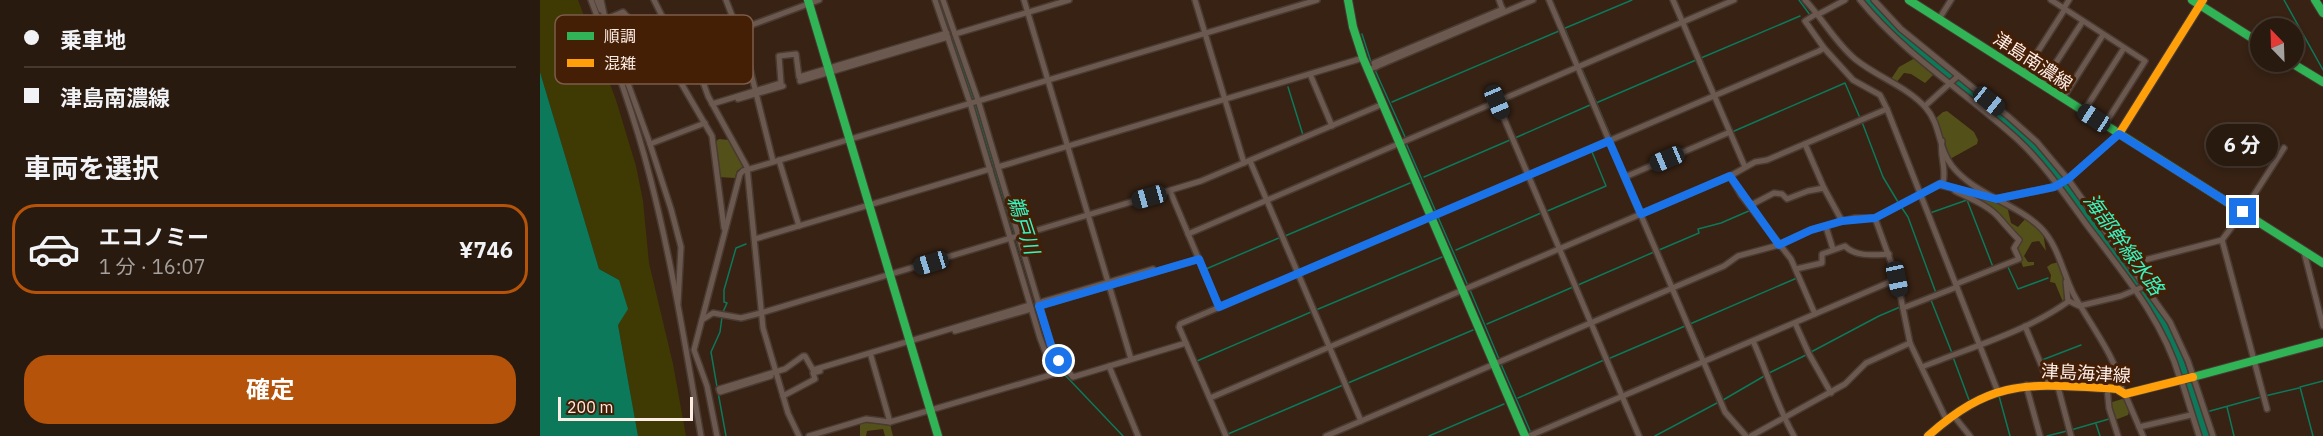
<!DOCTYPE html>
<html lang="ja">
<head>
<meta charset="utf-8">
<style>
  body { margin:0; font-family:"IBM Plex Sans","Noto Sans JP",sans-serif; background:#35271d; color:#f1f3f6; height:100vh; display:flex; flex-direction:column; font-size:22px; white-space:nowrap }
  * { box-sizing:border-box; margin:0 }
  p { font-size:20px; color:#a5a19e }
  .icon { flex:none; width:33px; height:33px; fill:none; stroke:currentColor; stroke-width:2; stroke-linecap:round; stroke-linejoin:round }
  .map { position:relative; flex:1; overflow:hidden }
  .sheet { display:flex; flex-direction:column; background:#291a0f; width:540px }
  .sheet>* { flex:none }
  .banner { display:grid; align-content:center; height:132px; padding:0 24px; background:#291a0f }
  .needle { width:39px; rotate:337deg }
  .buttons { position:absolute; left:1710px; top:18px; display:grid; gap:12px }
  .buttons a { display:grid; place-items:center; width:54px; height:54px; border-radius:50%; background:#291a0f; box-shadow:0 3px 9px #0003,0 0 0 2px #45382f; font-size:30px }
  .scale { position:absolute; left:18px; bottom:15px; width:135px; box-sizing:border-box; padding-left:6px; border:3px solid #fdede5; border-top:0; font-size:16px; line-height:21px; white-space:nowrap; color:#fdede5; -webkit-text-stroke:4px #451e06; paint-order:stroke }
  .end { position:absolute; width:27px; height:27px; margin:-14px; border:8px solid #1a73e8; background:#fff; box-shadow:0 0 0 3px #fff }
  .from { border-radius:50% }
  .bubble { position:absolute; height:42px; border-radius:21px; background:#291a0f; box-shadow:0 3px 9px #0003,0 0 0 2px #45382f; font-size:20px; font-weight:700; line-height:42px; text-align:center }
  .car { position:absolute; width:18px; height:36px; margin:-18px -9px; border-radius:8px; box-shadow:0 0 4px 2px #0007; background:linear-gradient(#222 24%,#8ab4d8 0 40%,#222 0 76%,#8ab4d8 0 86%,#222 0) }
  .banner b { display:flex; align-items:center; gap:21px; height:57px; font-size:22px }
  .banner b+b { border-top:2px solid #45382f }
  .banner i { width:15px; height:15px; background:#f1f3f6 }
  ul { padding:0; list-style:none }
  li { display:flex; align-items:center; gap:18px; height:90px; margin:0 12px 9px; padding:0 12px; border:3px solid transparent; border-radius:24px }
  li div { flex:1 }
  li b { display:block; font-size:22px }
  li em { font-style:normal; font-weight:700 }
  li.current { border-color:#b45309 }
  li>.icon { width:54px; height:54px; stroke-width:1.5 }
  h2 { padding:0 24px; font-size:27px; line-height:72px }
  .cta { display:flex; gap:12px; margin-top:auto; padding:12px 24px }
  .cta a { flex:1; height:69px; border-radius:24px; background:#b45309; color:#fff; font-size:24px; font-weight:700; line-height:69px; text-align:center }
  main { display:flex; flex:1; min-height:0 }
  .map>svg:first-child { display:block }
  .green { fill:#3f3a03 }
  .forest { fill:#545019 }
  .water { fill:#0c795b }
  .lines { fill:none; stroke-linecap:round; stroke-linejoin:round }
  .stream { stroke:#0c795b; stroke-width:1.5 }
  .street-casing { stroke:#493a32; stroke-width:8 }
  .fast-casing { stroke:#493a32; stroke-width:10 }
  .slow-casing { stroke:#493a32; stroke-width:10 }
  .street { stroke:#6b5950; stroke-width:5 }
  .fast { stroke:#30b455; stroke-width:8 }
  .slow { stroke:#ff9f0a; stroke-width:8 }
  .route { stroke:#1a73e8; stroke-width:8 }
  .labels { text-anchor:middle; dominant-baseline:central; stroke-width:6; stroke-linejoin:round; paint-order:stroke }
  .street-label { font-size:18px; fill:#fdede5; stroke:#451e06 }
  .water-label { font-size:20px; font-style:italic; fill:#37f5be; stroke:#451e06 }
  .key { fill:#451e06; stroke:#7c5c49; stroke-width:1.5 }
  .key-label { font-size:16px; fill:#fdede5 }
</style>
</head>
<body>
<main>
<section class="sheet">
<div class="banner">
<b><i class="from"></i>乗車地</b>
<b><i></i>津島南濃線</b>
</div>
<h2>車両を選択</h2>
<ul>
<li class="current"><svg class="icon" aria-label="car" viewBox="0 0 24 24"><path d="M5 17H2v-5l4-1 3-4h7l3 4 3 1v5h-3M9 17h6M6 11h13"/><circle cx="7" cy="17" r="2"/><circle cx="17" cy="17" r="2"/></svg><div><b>エコノミー</b><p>1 分 · 16:07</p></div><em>¥746</em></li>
</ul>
<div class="cta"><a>確定</a></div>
</section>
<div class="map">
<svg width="1783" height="436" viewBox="0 0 1783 436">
  <rect width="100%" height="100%" fill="#372214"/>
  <path class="green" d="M0,0H38L76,100L96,166L103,201L109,263L133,364L146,436H98L78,325L79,280L59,269L0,72Z"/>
  <g class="forest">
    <path d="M1375,58L1395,73L1385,83L1371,74L1364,73L1356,83L1351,79L1359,67Z"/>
    <path d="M1407,111L1434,132L1438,140L1437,144L1410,159L1396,118L1403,112Z"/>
    <path d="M179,139L189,140L204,166L197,171L195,178L178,177L175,142Z"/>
    <path d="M1427,193L1456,201L1467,206L1471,223L1478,227L1486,218L1503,233L1506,251L1499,241L1492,242L1484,256L1488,262H1494V265L1483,267L1477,250L1482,240Z"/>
    <path d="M1519,262C1523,275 1528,290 1523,302L1515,283L1510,282L1511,275L1507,267L1511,264Z"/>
    <path d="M1582,399L1587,401L1590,408L1588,415L1575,420L1569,403Z"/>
    <path d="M327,421L350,424L353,436H345L343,429L327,431L326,436H320V423Z"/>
  </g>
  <g class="water">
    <path d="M1322,0H1331L1368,39L1471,121L1508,158L1627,321L1639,347L1670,436H1661L1636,360L1617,319L1503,164L1361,42Z"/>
    <path d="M0,72L59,269L79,280L88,309L78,325L98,436H0Z"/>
  </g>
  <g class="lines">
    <g class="stream">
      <path d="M399,0L435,105L512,357L526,376L583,436"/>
      <path d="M1259,0L1270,15"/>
      <path d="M1744,0L1783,70"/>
      <path d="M1023,29L1092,0"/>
      <path d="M1025,29L1039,63"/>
      <path d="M822,34L831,62"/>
      <path d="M1161,58L1260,16"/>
      <path d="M1042,69L1071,137"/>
      <path d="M835,70L866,139"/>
      <path d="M511,77L661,32"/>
      <path d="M160,81L164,93"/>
      <path d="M748,87L763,135"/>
      <path d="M1345,98L1348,105"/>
      <path d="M852,102L1019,31"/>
      <path d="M1056,103L1156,60"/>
      <path d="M1322,122L1343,177L1358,202"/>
      <path d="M1192,132L1305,83L1320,118"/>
      <path d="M975,138L1050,105"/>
      <path d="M866,143L896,212"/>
      <path d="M1073,144L1082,165"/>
      <path d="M884,177L970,140"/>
      <path d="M1362,208L1368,217L1396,293"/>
      <path d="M1005,212L1066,186L1052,152"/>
      <path d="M1390,213L1427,200L1453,267"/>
      <path d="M898,217L928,286"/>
      <path d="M745,236L870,183"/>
      <path d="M916,250L1001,213"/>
      <path d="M1119,250L1159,233L1158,229L1181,223L1211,210"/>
      <path d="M1123,260L1134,285"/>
      <path d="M1468,267L1478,289L1508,278"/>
      <path d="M666,269L741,237"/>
      <path d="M1038,285L1114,252"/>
      <path d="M930,290L959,359"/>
      <path d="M1391,300L1412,353"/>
      <path d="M1143,307L1165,357"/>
      <path d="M776,310L902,257"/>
      <path d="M183,312L187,303L184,302V290L196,248L206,244"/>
      <path d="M947,324L1033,287"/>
      <path d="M1150,324L1257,278"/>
      <path d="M1271,352L1339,316L1360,307"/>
      <path d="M1413,357L1429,400"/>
      <path d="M1068,359L1145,326"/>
      <path d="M1502,360L1541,345"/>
      <path d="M657,361L771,312"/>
      <path d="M961,364L991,433"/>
      <path d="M1167,364L1170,369"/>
      <path d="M1229,373L1266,355"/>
      <path d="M1172,375L1182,397"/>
      <path d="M808,383L933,330"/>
      <path d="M177,387L171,352L180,332L182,317"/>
      <path d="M178,392L186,436"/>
      <path d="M1459,396L1470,436"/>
      <path d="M1725,396L1759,388"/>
      <path d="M978,398L1064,360"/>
      <path d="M1183,400L1226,375"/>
      <path d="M1687,407L1694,436"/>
      <path d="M1670,411L1721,397"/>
      <path d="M1556,424L1560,436"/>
      <path d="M1531,430L1569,419"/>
      <path d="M254,431L256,436"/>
      <path d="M688,434L803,385"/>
      <path d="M889,436L964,404"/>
      <path d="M1115,436L1177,403"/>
      <path d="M1507,436L1527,431"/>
      <path d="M1773,436L1760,387L1783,381"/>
    </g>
    <g class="street-casing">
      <g id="street">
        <path d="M51,0C73,58 95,117 110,177C132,262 146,350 161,436"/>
        <path d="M57,0L61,10"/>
        <path d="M61,0L66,23L110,144L131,209L141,247L138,303"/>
        <path d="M114,0L126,24L157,65L168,96L207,167L223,328L248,413L259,436"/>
        <path d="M186,0L205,49L233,161"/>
        <path d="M403,0L438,100L511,345L519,361L533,377L646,343"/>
        <path d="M484,0L591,359"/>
        <path d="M655,0L704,163"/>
        <path d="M959,0L963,11"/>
        <path d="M1009,0L1185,412L1206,436"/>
        <path d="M1133,0L1205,167"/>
        <path d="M1265,0C1283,19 1295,42 1315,59C1337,77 1368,87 1386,108C1401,125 1398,149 1412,166C1435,195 1476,203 1501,228C1518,245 1523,273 1533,293C1547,320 1579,361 1582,390"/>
        <path d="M1320,0C1365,55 1425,92 1477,139C1504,164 1525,195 1546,224C1583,273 1623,320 1640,379"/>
        <path d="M1334,0L1361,29L1469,117L1497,142L1528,179L1630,322L1648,361L1673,436"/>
        <path d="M1511,0L1605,61L1565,124"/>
        <path d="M1524,8L1529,0"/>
        <path d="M1277,15L1305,0"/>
        <path d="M1399,19L1411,0"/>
        <path d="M67,24L69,18L83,12L130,64L172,136L184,228"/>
        <path d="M415,34L529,0"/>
        <path d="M1284,48L1313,80L1340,95L1347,109"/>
        <path d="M130,62V53L144,46L198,30L279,0"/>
        <path d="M836,67L834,63L963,9"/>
        <path d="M828,70L993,0"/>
        <path d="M1484,73L1525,9"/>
        <path d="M770,74L792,126"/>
        <path d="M260,81L408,37"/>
        <path d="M1502,84L1543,21"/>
        <path d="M1523,98L1563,35"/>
        <path d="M198,99L243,86"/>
        <path d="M957,102L1099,436"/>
        <path d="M172,104L241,83L239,56L256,54L259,77L407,33"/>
        <path d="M1385,106L1418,76"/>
        <path d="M1544,111L1584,48"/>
        <path d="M110,144L165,123"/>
        <path d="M1265,144L1284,188L1302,221"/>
        <path d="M239,160L259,226"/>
        <path d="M710,161L821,421"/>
        <path d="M458,167L823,58"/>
        <path d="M1190,176L1201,195L1251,259L1275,314"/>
        <path d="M1085,177L1190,132"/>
        <path d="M1400,185L1456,199L1514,187L1528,179L1579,134"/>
        <path d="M630,191L679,307"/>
        <path d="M1415,191C1429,198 1450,206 1460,219C1466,226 1472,233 1479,240L1474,248L1479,259L1416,284"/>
        <path d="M1211,205L1234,193L1242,194L1247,199L1268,191L1284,188"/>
        <path d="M1703,212L1744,148"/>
        <path d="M1335,218L1357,279L1370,343L1406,419"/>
        <path d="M1286,227L1293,249"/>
        <path d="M648,234L1194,0"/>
        <path d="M215,239L450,169"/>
        <path d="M1682,240L1727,409"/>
        <path d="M1764,252L1783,326"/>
        <path d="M1589,264L1682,240L1703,212"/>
        <path d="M1256,269L1282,263V254L1305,246C1315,257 1334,255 1349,254"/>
        <path d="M1526,282L1528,301"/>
        <path d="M498,303L613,269"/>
        <path d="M499,306L659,259"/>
        <path d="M1363,308L1417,287"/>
        <path d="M162,320L173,313L201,318L221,313L661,181L843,104"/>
        <path d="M1255,323L1269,354L1291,393"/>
        <path d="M1485,326L1510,386"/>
        <path d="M415,331L491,309"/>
        <path d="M1213,341C1227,372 1237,406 1254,436"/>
        <path d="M331,356L350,422"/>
        <path d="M569,366L598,436"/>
        <path d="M1382,367C1431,347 1486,332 1529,301L1539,306L1581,296L1605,286"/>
        <path d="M230,374L231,376L180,392L179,389L245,369L263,356H265L273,370L490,305"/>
        <path d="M1641,379L1659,436"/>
        <path d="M1486,385L1500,436"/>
        <path d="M1518,387L1531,436"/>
        <path d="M1567,388L1569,408L1578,436"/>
        <path d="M1585,394L1603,436"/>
        <path d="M243,396L275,379L273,373L280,371"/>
        <path d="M670,398L1190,176L1215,162L1227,160L1347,109L1458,392"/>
        <path d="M1413,415L1430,436"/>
        <path d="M1599,427L1651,415"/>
        <path d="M177,436L167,386L154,350L200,174L203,171L777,0"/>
        <path d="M269,436L326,419L350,422L517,373L508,359L500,338L430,103L395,0"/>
        <path d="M686,436L639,327L640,324L1279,51L1284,48L1265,21L1276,14"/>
        <path d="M786,436L1184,266L1198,256L1239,245L1271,230L1314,218H1335L1403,182C1407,169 1399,155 1402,141"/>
        <path d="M989,436L1357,279"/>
        <path d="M1211,436L1305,384L1326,363L1370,343"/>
      </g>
    </g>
    <g class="fast-casing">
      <g id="fast">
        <path d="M268,0L398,436"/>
        <path d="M808,0L813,27L823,58L985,436"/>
        <path d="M1369,0L1783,263"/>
        <path d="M1652,0L1720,43"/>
        <path d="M1775,0L1783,13"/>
        <path d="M1750,62L1783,82"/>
        <path d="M1653,377L1783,342"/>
      </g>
    </g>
    <g class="slow-casing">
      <g id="slow">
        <path d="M1579,134L1663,0"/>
        <path d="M1388,436C1452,379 1486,384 1566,388L1577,389L1585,394L1653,377"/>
      </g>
    </g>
    <use href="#street" class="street"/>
    <use href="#fast" class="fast"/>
    <use href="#slow" class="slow"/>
  </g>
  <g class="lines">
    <path class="route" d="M519,361L511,345L499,306L659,259L679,307L1069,141L1101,214L1190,176L1239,245L1271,230L1302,221L1335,218L1400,184L1456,199L1514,187L1528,179L1579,134L1703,212"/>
  </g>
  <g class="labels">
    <g class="street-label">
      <text transform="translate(1493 61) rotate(33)">津島南濃線</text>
      <text transform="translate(1546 373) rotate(3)">津島海津線</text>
    </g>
    <g class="water-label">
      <text transform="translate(484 225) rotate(72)">鵜戸川</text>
      <text transform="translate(1584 244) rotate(54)">海部幹線水路</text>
    </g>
  </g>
  <rect x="15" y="15" width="198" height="69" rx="9" class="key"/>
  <rect x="27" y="32" width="27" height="8" fill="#30b455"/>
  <rect x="27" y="59" width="27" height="8" fill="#ff9f0a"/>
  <g class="key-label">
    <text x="64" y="42">順調</text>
    <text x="64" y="69">混雑</text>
  </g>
</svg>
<div class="buttons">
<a><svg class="needle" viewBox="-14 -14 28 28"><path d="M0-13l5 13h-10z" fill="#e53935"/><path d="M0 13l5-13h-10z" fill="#a5a19e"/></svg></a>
</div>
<div class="scale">200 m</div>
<i class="end from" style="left:519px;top:361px"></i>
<i class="end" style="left:1703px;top:212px"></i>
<div class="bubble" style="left:1666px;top:124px;width:72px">6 分</div>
<i class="car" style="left:1449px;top:101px;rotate:129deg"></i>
<i class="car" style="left:957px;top:102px;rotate:157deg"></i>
<i class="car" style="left:1554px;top:118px;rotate:303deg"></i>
<i class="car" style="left:1127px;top:159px;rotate:247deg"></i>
<i class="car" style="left:609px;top:197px;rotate:254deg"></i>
<i class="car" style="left:391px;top:263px;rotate:253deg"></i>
<i class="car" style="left:1357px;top:279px;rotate:168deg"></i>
</div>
</main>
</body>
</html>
